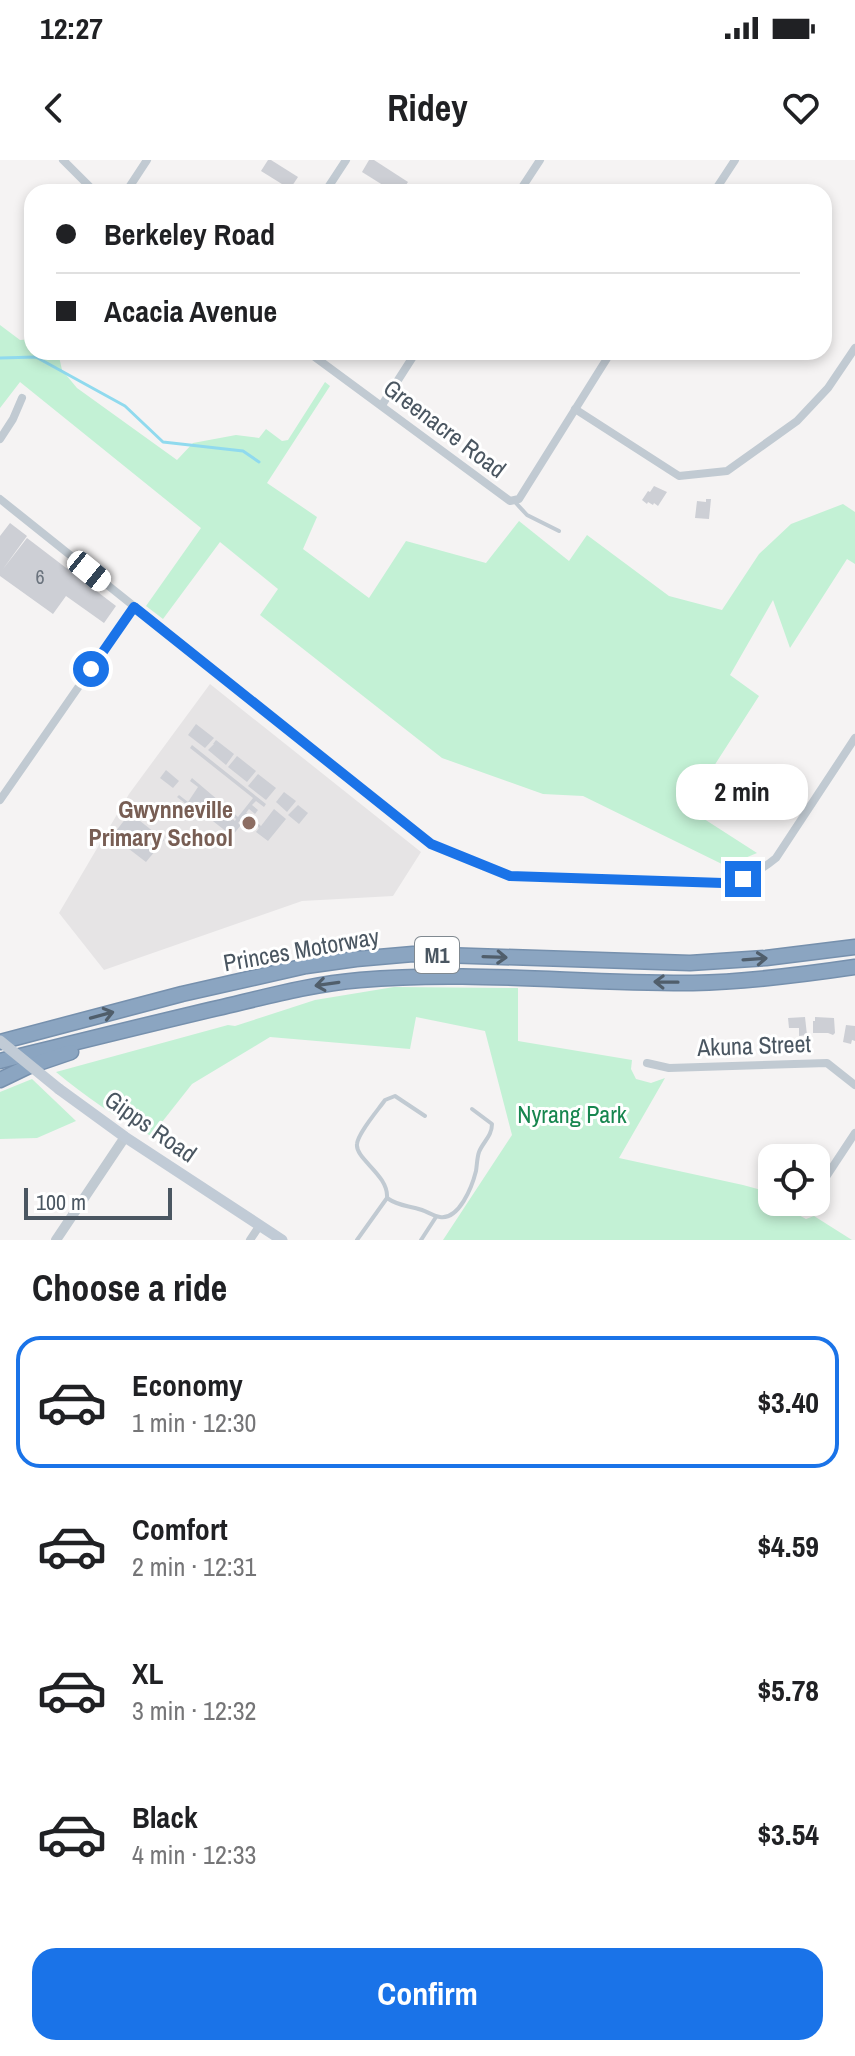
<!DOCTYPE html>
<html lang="en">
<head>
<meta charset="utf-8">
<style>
  body { margin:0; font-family:"Archivo Narrow",sans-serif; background:#f6f6f6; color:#202124; height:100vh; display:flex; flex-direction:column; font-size:30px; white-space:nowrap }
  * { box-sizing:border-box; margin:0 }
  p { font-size:26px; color:#757577 }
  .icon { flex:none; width:44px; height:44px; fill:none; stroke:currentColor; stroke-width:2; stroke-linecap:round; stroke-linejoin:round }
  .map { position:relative; height:1080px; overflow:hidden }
  .side { display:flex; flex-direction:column; background:#fff; flex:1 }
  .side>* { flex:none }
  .guide { position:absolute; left:24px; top:24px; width:808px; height:176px; border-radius:24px; box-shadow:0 4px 12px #0003; display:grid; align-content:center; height:176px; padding:0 32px; background:#fff }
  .buttons { position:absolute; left:758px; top:984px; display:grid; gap:16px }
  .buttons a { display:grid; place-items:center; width:72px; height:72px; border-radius:16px; background:#fff; box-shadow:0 4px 12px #0003; font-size:40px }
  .scale { position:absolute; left:24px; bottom:20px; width:148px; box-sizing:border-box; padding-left:8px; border:4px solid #4a5661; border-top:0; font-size:22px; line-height:28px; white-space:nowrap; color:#4a5661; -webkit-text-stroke:6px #fff; paint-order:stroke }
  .end { position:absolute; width:36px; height:36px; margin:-18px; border:10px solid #1a73e8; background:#fff; box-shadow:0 0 0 4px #fff }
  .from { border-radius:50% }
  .bubble { position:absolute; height:56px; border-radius:24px; background:#fff; box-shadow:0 4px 12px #0003; font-size:26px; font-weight:800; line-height:56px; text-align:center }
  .car { position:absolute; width:24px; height:48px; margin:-24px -12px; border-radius:10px; box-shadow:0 0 6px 2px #0007; background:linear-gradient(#fff 24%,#345 0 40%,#fff 0 76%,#345 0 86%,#fff 0) }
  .guide b { display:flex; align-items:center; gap:28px; height:76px; font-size:30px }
  .guide b+b { border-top:2px solid #e0e0e0 }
  .guide i { width:20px; height:20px; background:#202124 }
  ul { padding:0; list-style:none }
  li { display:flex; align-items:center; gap:24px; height:132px; margin:0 16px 12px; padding:0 16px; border:4px solid transparent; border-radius:24px }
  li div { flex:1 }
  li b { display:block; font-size:30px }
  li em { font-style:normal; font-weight:800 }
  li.current { border-color:#1a73e8 }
  li>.icon { width:72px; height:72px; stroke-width:1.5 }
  h2 { padding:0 32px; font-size:36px; line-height:96px }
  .button { display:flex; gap:16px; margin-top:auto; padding:16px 32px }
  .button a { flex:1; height:92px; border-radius:24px; background:#1a73e8; color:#fff; font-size:32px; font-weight:800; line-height:92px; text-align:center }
  .status { display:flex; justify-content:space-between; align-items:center; height:56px; padding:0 40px; background:#fff; direction:ltr }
  .status svg { height:22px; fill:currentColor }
  header { display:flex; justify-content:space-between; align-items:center; height:104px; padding:0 32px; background:#fff; font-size:36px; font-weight:800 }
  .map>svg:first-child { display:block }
  .education { fill:#e6e4e5 }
  .green { fill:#c3f1d5 }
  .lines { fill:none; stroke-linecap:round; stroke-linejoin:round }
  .stream { stroke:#90daee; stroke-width:3 }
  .building { fill:#cdcfd5 }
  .motorway-casing { stroke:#7690ad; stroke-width:17 }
  .service { stroke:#c1cad2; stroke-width:4 }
  .minor { stroke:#c1cad2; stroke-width:8 }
  .tertiary { stroke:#c1cad2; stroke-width:10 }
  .secondary { stroke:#c1cbd6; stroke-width:11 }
  .motorway { stroke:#8ba5c1; stroke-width:14 }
  .secondary-bridge { stroke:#c1cbd6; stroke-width:11 }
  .oneway { stroke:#505e6b }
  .route { stroke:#1a73e8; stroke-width:10 }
  .education-dot { fill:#8d6e63; stroke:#fff; stroke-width:3 }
  .labels { text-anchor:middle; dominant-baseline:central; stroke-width:6; stroke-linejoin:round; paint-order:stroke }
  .number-label { font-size:20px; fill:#6b747e }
  .shield { fill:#fff; stroke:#808990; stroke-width:2 }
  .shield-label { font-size:22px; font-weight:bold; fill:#4a5661 }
  .street-label { font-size:24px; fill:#4a5661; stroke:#fff }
  .education-label { font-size:24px; font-weight:bold; fill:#785e54; stroke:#fff; text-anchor:end }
  .park-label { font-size:24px; fill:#17864f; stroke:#fff }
</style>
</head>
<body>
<div class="status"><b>12:27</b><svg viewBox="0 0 49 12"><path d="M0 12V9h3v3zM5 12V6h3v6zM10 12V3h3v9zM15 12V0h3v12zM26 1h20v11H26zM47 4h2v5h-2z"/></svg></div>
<header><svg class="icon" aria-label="back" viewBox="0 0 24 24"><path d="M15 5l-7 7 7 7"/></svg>Ridey<svg class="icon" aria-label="heart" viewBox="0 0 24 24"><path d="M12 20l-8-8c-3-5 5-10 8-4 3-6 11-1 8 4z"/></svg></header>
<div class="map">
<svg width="855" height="1080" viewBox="0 0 855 1080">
  <rect width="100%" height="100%" fill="#f5f3f3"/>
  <path class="education" d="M210,524L421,692L393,736L302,741L104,810L59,753L129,634Z"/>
  <g class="green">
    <path d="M0,165L20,180L32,179V192H58L62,210L77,228L177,300L193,283L236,275L259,278L266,269L282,281L288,280L325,222L330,226L267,323L317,357L303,389L369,438L406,381L486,403L519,361L569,401L587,375L669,436L722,450L759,394L791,364L843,344L855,352V404L847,399L790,488L773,440L730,515L759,536L687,648L757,693L726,706L583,636L543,634L442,598L260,455L278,429L220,382L163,459L146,446L201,368L20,222L0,248Z"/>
    <path d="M394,827L518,828V881L632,900L631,909L636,919L651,923L665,918L619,998L743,1025L772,1033V1042H795C794,1051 797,1055 806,1059L814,1056L852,1080H443L512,975L485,871L416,857L410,889L270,877L192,924L151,976C117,958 86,937 56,912L228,865L235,866L315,840Z"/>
    <path d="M32,919L76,961L37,978L0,979V932Z"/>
  </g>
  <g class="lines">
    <path class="stream" d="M0,198L36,197L125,246L163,282L243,291L259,302"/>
  </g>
  <g class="building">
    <path d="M268,0H271L298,17L290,29L261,11Z"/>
    <path d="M369,0H374L408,22L401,32H394L362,12Z"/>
    <path d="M654,326L667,332L658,346L654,343L653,345L648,342L647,344L642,340L648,331L650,332Z"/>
    <path d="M706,339H711L709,359L695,358L697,341L706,342Z"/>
    <path d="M10,363L27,376L3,409L27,378L116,446L104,463L66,436L53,454L0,416V376Z"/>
    <path d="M196,564L214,578L205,588L188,575Z"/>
    <path d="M216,580L234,594L226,605L208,590L214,584H213Z"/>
    <path d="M192,585L266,644L264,647L256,641L252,645L258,650L255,654L249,649L246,653L261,666L274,649L286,659L268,681L256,672L259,668L244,656L238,663L241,665L232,676L209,658L218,647L235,661L236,659L211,639L202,652L192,644L190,647L177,637L179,635L188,642L198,627L190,621L192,618L238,657L253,638L190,588Z"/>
    <path d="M237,596L256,611L247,622L228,607Z"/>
    <path d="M166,610L179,621L173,628L160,618Z"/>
    <path d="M258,614L276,628L266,640L248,626Z"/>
    <path d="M284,632L296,641L287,652L276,642Z"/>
    <path d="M298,645L308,653L299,664L288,655Z"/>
    <path d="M130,653L164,680L146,702L112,676Z"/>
    <path d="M805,857L807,875L799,876V868H789L788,858Z"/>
    <path d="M815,857L834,858L835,873L833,875L828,873H813V861H815Z"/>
    <path d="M846,865L855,866V881L852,880L851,884L843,882Z"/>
  </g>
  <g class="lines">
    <g class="motorway-casing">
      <g id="motorway">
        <path d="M0,882L182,834L306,806L356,799L413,794L690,803L766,798L855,787"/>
        <path d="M0,901C73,883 145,865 218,848C265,837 312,824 360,820C471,810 582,824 693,823C747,822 801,815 855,807"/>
        <path d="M0,920L27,907L71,892"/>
      </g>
    </g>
    <g class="service">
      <path d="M515,342L527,355L559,371"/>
      <path d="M387,1038C400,1047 408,1045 422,1050C428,1052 433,1056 440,1057C459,1060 472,1027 476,1011C477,1005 477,998 479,992C483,982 492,976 492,964L472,949"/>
      <path d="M357,1080L387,1038C389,1015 355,999 357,984C358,973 378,950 385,940L395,936L425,956"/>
      <path d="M421,1080L436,1057"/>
    </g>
    <g class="minor">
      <path d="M63,0L95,32"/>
      <path d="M126,32L147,0"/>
      <path d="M325,32L346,0"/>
      <path d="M519,32L540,0"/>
      <path d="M714,32L735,0"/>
      <path d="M308,192L510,341L519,339L611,192"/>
      <path d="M382,245L416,192"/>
      <path d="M575,249L679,316L727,311L797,261L828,228L855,188"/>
      <path d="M0,279L13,259L22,238"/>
      <path d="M0,339L431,684L510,716L723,723C745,719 759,712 776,698L855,578"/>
      <path d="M0,640L134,447"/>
      <path d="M647,903L669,908L827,903L855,925"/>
      <path d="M816,1032L855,973"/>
      <path d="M806,1047L809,1042"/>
      <path d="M250,1080L260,1065"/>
    </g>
    <path class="tertiary" d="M56,1080L125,977"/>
    <path class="secondary" d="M59,929L125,977L282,1080"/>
    <use href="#motorway" class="motorway"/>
    <path class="secondary-bridge" d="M0,881L59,929"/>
  </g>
  <defs><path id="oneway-shaft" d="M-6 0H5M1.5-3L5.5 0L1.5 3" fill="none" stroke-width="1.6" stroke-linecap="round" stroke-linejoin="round" transform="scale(2)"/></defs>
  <g class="oneway">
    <use href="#oneway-shaft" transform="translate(495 797) rotate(2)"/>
    <use href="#oneway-shaft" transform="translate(755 799) rotate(-4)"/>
    <use href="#oneway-shaft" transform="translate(666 822) rotate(-179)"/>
    <use href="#oneway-shaft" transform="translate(327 824) rotate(172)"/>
    <use href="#oneway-shaft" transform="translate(102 855) rotate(-15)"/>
  </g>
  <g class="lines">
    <path class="route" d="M91,509L134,447L431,684L510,716L723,723L743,719"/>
  </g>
  <circle class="education-dot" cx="249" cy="663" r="8"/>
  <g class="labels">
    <g class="number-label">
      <text x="40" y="416">6</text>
    </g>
    <rect class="shield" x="415" y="777" width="44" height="36" rx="6"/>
    <g class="shield-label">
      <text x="437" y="795">M1</text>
    </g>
    <g class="street-label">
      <text transform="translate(445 268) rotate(37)">Greenacre Road</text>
      <text transform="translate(301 789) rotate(-10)">Princes Motorway</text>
      <text transform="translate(754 885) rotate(-2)">Akuna Street</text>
      <text transform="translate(151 966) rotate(35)">Gipps Road</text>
    </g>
    <g class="education-label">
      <text x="233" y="649">Gwynneville<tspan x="233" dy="28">Primary School</tspan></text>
    </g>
    <g class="park-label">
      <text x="572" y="954">Nyrang Park</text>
    </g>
  </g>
</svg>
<div class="buttons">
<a><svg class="icon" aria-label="locate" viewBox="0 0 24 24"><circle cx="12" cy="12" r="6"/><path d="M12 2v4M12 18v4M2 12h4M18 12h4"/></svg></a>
</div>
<div class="scale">100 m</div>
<i class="end from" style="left:91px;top:509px"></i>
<i class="end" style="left:743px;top:719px"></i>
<div class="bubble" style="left:676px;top:604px;width:132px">2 min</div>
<i class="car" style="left:89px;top:411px;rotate:129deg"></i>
<div class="guide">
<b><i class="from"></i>Berkeley Road</b>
<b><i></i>Acacia Avenue</b>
</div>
</div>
<section class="side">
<h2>Choose a ride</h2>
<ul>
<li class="current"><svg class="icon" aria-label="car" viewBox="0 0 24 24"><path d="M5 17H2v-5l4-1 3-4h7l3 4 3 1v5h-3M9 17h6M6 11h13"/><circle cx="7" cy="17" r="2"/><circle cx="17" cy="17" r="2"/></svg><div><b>Economy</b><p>1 min · 12:30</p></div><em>$3.40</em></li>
<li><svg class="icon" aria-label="car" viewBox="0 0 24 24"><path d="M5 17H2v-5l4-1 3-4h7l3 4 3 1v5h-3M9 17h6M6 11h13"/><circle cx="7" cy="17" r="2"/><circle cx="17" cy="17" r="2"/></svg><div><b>Comfort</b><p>2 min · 12:31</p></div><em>$4.59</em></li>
<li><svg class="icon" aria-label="car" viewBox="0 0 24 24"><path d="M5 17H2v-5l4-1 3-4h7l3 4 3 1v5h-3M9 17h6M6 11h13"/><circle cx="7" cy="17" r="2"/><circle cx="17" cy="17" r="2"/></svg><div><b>XL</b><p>3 min · 12:32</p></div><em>$5.78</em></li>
<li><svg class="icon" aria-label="car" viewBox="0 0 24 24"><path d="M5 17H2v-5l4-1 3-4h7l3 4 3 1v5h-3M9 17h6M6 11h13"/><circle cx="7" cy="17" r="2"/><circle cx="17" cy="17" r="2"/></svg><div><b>Black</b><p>4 min · 12:33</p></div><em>$3.54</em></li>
</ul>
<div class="button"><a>Confirm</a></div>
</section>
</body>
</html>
